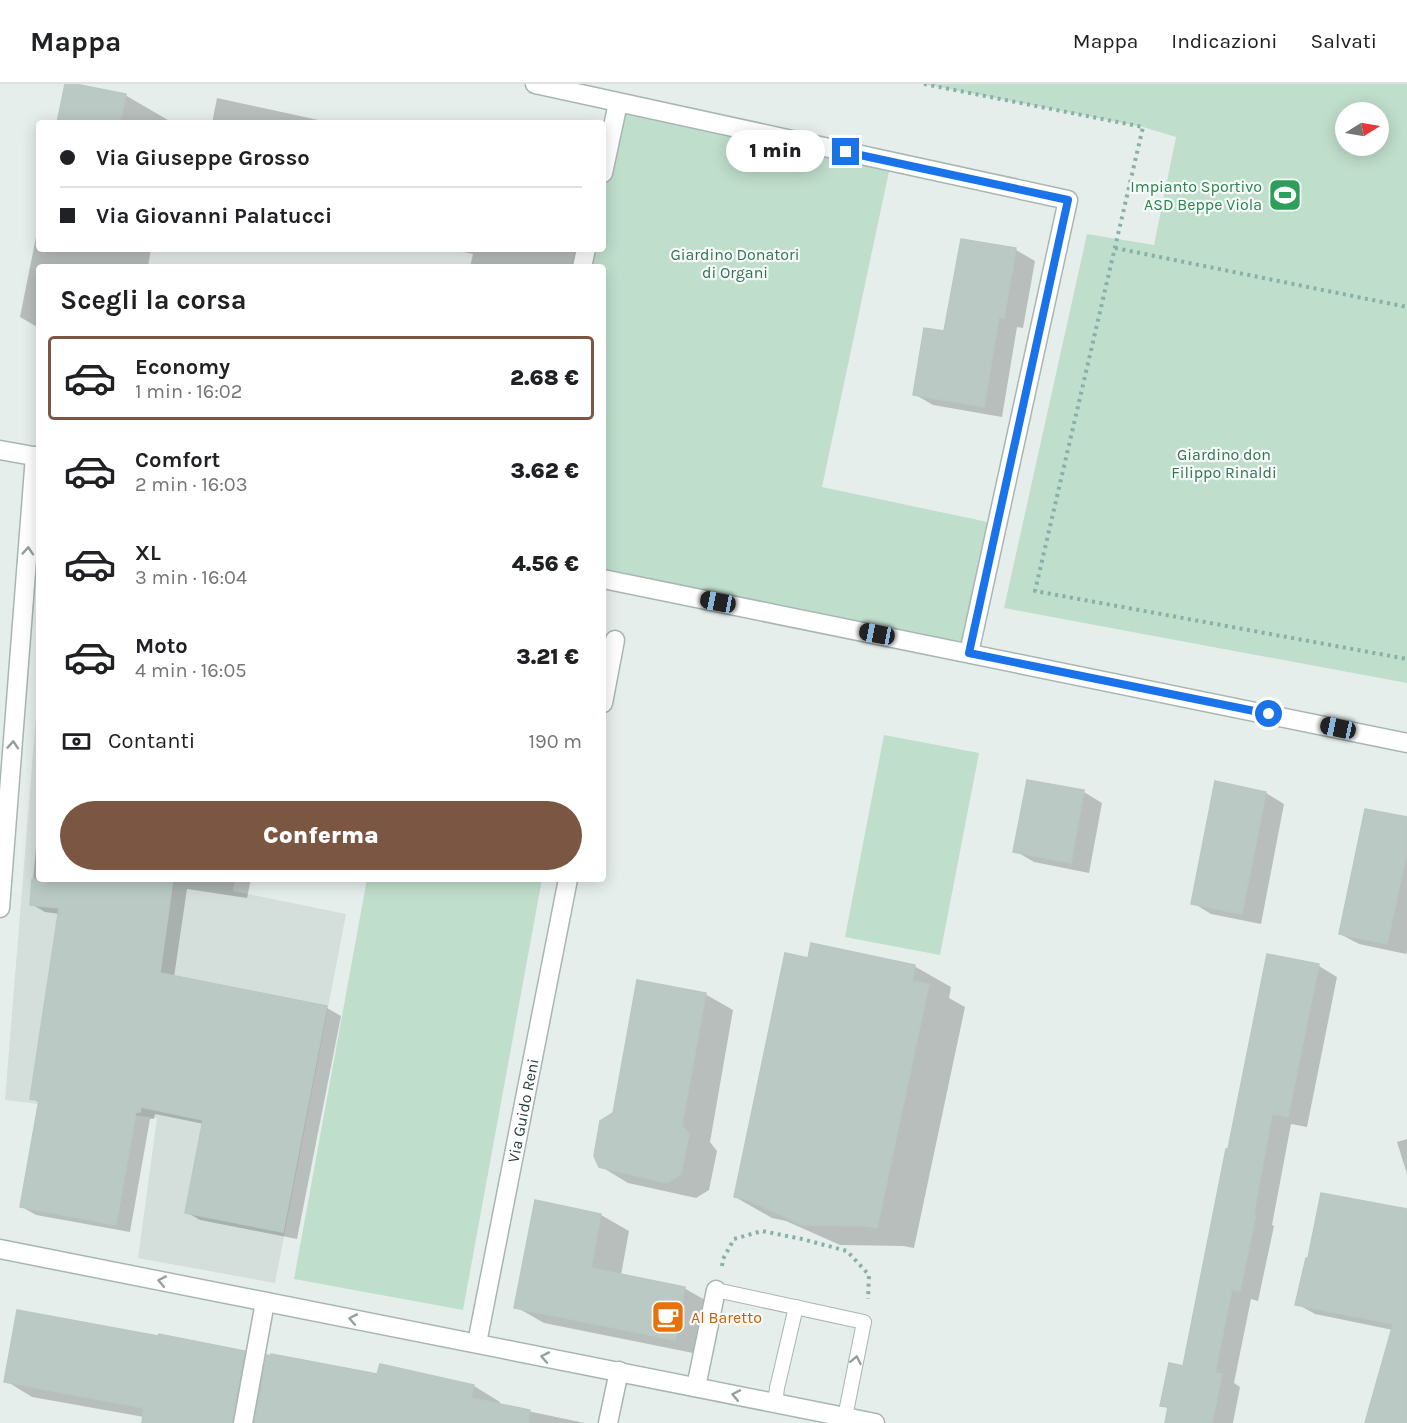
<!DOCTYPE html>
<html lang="it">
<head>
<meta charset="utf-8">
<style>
  body { margin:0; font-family:Karla,sans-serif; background:#f2f2f2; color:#202124; height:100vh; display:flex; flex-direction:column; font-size:22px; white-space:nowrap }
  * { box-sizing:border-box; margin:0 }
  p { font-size:20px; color:#757577 }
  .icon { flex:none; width:33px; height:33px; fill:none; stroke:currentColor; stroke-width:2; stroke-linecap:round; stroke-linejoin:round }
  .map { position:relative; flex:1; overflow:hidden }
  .side { position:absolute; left:36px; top:180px; width:570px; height:618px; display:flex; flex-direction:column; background:#fff; border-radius:6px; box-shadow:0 3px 15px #0003 }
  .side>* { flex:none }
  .top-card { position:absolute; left:36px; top:36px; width:570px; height:132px; border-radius:6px; box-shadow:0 3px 15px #0003; display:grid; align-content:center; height:132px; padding:0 24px; background:#fff }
  .needle { width:39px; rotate:79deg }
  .buttons { position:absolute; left:1335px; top:18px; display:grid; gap:12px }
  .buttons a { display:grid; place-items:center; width:54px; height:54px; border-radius:50%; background:#fff; box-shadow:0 3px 15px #0003; font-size:30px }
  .end { position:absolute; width:27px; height:27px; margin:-14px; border:8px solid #1a73e8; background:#fff; box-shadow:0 0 0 3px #fff }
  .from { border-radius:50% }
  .bubble { position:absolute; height:42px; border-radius:21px; background:#fff; box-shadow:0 3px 15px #0003; font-size:20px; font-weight:800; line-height:42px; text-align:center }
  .car { position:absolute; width:18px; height:36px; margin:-18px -9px; border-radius:8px; box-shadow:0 0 4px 2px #0007; background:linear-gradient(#222 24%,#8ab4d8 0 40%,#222 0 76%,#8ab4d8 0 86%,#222 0) }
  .top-card b { display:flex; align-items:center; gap:21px; height:57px; font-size:22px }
  .top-card b+b { border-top:2px solid #e0e0e0 }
  .top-card i { width:15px; height:15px; background:#202124 }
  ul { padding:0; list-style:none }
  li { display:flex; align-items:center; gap:18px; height:84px; margin:0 12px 9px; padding:0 12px; border:3px solid transparent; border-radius:6px }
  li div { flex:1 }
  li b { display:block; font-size:22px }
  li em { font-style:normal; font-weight:800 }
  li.on { border-color:#7b5642 }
  li>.icon { width:54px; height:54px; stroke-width:1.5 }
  h2 { padding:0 24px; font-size:27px; line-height:72px }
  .pay { display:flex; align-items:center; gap:15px; height:66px; padding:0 24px; font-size:22px }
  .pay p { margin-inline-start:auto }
  .cta { display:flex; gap:12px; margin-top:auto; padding:12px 24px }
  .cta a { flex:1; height:69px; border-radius:36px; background:#7b5642; color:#fff; font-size:24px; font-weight:800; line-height:69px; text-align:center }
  header { display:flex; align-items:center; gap:36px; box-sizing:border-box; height:84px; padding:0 30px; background:#fff; border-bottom:2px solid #e0e0e0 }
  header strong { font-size:28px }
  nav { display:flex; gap:33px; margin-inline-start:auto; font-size:21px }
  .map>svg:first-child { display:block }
  .built { fill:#d4dedb }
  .green { fill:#c0decc; fill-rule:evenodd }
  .shadow { fill:#0003 }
  .building { fill:#bbc9c5; stroke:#b8c8c3; stroke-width:1.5 }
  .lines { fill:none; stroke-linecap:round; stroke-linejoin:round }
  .lane-casing { stroke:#a8b6b3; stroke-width:16 }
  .street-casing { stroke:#a8b6b3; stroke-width:21 }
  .path { stroke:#88b0a8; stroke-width:4; stroke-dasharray:3 4.5; stroke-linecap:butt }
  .lane { stroke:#fff; stroke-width:14 }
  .street { stroke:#fff; stroke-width:18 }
  .oneway { stroke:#92a09e }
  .route { stroke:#1a73e8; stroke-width:8 }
  .labels { text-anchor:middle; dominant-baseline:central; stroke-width:4.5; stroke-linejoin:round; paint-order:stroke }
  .leisure-label { font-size:16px; fill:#27864d; stroke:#f7faf9; text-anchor:end }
  .park-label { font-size:16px; fill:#317553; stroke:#f7faf9 }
  .street-label { font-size:16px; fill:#25403c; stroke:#f7faf9 }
  .food-label { font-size:16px; fill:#c56008; stroke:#f7faf9; text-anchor:start }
</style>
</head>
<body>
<header>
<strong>Mappa</strong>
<nav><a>Mappa</a><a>Indicazioni</a><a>Salvati</a></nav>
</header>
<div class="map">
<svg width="1407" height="1339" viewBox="0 0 1407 1339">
  <rect width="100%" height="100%" fill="#e6eeeb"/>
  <path class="built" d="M38,608L39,795H235L233,807L346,830L275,1199L138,1174L157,1034L5,1016Z"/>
  <g class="green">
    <path d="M924,0H1407V599L1004,524L1087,150L1154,161L1176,53L1143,43ZM1378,28V62H1346V28Z"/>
    <path d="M618,20L891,78L822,403L997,440L969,569L603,496V183H582L586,165H603V90Z"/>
    <path d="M884,651L979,669L940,871L845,853Z"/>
    <path d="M367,795H542L463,1226L294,1195Z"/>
  </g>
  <g class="shadow">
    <path d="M66,0L125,11L173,39H59Z"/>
    <path d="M217,14L332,39H212Z"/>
    <path d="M39,138V165H151L148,183H39V244L20,233Z"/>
    <path d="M962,157L1016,166L1035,177L1023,244L1017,243L1002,333L933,321L914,310L945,249Z"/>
    <path d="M447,165H577L574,183H470L473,170Z"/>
    <path d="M1084,708L1102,719L1089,789L1034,778L1015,767Z"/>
    <path d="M1266,709L1284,720L1261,840L1211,830L1193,819Z"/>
    <path d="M39,729V795H251L247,814L187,805L174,893L327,924L341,932L297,1155L200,1136L186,1128L204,1040L155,1030L154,1035H150L130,1148L36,1131L22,1123L40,1019L32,1014L60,830L45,828L31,820Z"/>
    <path d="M1407,735V867L1406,870L1359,860L1340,850Z"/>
    <path d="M1268,872L1319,882L1337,893L1307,1043L1291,1040L1272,1141L1274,1142L1258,1217L1251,1215L1234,1299L1240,1303L1233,1339H1167L1169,1325L1162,1321L1184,1284Z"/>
    <path d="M809,876L914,882L951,903L949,914L965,923L914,1164L903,1162L840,1161L786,1137L772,1134L735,1113Z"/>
    <path d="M705,910L733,926L710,1058L717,1067L709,1106L696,1114L628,1099L600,1082L614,1030Z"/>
    <path d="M1407,1055V1090L1397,1058Z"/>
    <path d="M1407,1126V1339H1367L1393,1246L1315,1230L1297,1220Z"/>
    <path d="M601,1131L629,1147L621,1191L684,1204L712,1220L703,1271L544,1239L516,1223Z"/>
    <path d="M244,1269L266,1281L474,1302L500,1318L499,1321L585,1339H143L144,1333L32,1313L6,1297Z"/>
  </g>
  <g class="building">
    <path d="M65,0H75L126,10L120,39H57Z"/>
    <path d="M961,155L1016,164L1004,234L999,233L984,323L913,311L924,244L944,247Z"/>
    <path d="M1027,696L1084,706L1071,779L1013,768Z"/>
    <path d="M1215,697L1266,708L1242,830L1191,820Z"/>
    <path d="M1365,725L1407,733V767L1387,860L1339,850Z"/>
    <path d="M32,795H173L160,889L327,922L283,1148L185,1129L203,1036L141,1023L140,1028H136L116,1141L20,1123L39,1016L30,1015L59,824L30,821Z"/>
    <path d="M811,859L915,881L912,897L929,900L877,1144L865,1142L802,1141L748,1116L734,1113L785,869L808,874Z"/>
    <path d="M1267,870L1319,880L1288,1033L1272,1030L1254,1129L1256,1130L1240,1207L1232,1205L1215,1289L1222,1290L1212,1339H1165L1168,1323L1160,1322L1169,1279L1183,1282L1226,1065H1228Z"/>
    <path d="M637,896L706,909L682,1041L689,1050L681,1090L667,1099L599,1083L594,1072L600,1037L613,1029Z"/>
    <path d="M1321,1109L1407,1125V1339H1365L1393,1240L1295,1221L1306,1174H1308Z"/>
    <path d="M535,1116L601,1130L591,1184L685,1203L675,1256L514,1224Z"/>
    <path d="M17,1226L158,1252L159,1250L245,1267L232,1339H142L144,1324L4,1298Z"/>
    <path d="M271,1270L377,1290L380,1280L474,1301L471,1314L530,1326L528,1339H254L267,1271L271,1272Z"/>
  </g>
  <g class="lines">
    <g class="lane-casing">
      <g id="lane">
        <path d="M716,1206L864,1238L845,1333"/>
        <path d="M775,1319L777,1304L796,1223"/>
      </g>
    </g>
    <g class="street-casing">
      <g id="street">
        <path d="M535,0L1068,116L969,569"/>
        <path d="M603,89L618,19"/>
        <path d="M582,183L586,165"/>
        <path d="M0,366L39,373"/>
        <path d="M603,495L1407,659"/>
        <path d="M603,619L615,556"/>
        <path d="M0,824L35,372"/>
        <path d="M0,1165L875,1339"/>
        <path id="s1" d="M477,1259L568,795"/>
        <path d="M696,1303L716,1206"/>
        <path d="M243,1339L265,1218"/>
        <path d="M608,1339L619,1287"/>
      </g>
    </g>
    <g class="path">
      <path d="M924,0L1143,43L1035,507L1407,575"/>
      <path d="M1115,164L1407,223"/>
      <path d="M722,1182L723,1175L734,1155L762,1147L802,1155L847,1167L869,1191L868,1215"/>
    </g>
    <use href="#lane" class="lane"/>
    <use href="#street" class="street"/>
  </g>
  <defs><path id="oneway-chevron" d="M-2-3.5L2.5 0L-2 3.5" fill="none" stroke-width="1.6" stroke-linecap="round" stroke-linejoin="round" transform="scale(1.5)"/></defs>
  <g class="oneway">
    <use href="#oneway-chevron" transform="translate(28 467) rotate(-86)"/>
    <use href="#oneway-chevron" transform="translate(13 661) rotate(-86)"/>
    <use href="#oneway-chevron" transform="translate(162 1197) rotate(-169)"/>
    <use href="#oneway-chevron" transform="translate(353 1235) rotate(-169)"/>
    <use href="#oneway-chevron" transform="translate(545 1273) rotate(-169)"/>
    <use href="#oneway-chevron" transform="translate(856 1276) rotate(-79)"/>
    <use href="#oneway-chevron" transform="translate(736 1311) rotate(-169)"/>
  </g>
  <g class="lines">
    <path class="route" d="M846,68L1068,116L969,569L1269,630"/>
  </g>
  <defs>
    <g id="stadium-square" transform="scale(1.725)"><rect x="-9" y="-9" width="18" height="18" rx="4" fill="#2e9e5b" stroke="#f7faf9"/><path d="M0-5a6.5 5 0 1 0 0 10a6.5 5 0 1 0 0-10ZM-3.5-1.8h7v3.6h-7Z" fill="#fff"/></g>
    <g id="cafe-square" transform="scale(1.725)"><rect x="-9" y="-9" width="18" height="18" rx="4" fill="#e8710a" stroke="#f7faf9"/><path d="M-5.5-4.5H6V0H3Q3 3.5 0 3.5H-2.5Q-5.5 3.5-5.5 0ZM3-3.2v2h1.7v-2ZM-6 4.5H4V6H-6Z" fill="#fff"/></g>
  </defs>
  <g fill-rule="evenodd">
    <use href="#stadium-square" x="1285" y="111"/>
    <use href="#cafe-square" x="668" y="1233"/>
  </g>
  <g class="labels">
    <g class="leisure-label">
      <text x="1262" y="102">Impianto Sportivo<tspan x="1262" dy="18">ASD Beppe Viola</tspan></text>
    </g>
    <g class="park-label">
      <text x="735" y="170">Giardino Donatori<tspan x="735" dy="18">di Organi</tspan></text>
      <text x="1224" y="370">Giardino don<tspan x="1224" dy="18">Filippo Rinaldi</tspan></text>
    </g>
    <g class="street-label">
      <text stroke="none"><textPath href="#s1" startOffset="237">Via Guido Reni</textPath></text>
    </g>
    <g class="food-label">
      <text x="691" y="1233">Al Baretto</text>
    </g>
  </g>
</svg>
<div class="buttons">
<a><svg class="needle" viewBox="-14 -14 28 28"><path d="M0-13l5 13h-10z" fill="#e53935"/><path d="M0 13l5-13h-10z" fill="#757577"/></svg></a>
</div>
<i class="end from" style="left:1269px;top:630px"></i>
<i class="end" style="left:846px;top:68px"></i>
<div class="bubble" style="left:726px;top:46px;width:99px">1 min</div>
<i class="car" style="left:718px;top:518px;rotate:281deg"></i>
<i class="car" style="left:877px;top:550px;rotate:281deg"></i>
<i class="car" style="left:1338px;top:644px;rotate:282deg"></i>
<div class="top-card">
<b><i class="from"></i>Via Giuseppe Grosso</b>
<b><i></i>Via Giovanni Palatucci</b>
</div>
<section class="side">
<h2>Scegli la corsa</h2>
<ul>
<li class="on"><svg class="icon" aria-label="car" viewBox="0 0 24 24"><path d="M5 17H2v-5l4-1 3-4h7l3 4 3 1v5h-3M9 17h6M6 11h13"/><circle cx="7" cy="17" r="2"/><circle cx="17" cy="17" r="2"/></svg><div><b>Economy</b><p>1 min · 16:02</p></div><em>2.68 €</em></li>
<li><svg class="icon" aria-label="car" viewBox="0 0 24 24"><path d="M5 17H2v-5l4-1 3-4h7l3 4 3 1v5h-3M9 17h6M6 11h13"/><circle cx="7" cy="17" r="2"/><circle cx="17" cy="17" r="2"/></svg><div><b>Comfort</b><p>2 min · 16:03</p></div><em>3.62 €</em></li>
<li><svg class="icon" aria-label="car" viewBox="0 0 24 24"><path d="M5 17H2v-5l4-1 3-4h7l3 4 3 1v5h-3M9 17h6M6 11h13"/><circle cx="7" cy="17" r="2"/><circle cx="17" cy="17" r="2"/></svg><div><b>XL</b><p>3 min · 16:04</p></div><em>4.56 €</em></li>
<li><svg class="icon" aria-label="car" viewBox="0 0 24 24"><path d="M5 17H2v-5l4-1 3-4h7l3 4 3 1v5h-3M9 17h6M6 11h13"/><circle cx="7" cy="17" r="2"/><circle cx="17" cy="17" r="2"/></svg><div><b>Moto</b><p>4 min · 16:05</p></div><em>3.21 €</em></li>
</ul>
<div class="pay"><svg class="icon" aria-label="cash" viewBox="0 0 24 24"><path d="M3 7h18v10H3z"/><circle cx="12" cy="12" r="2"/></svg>Contanti<p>190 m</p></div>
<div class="cta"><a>Conferma</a></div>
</section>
</div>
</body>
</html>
